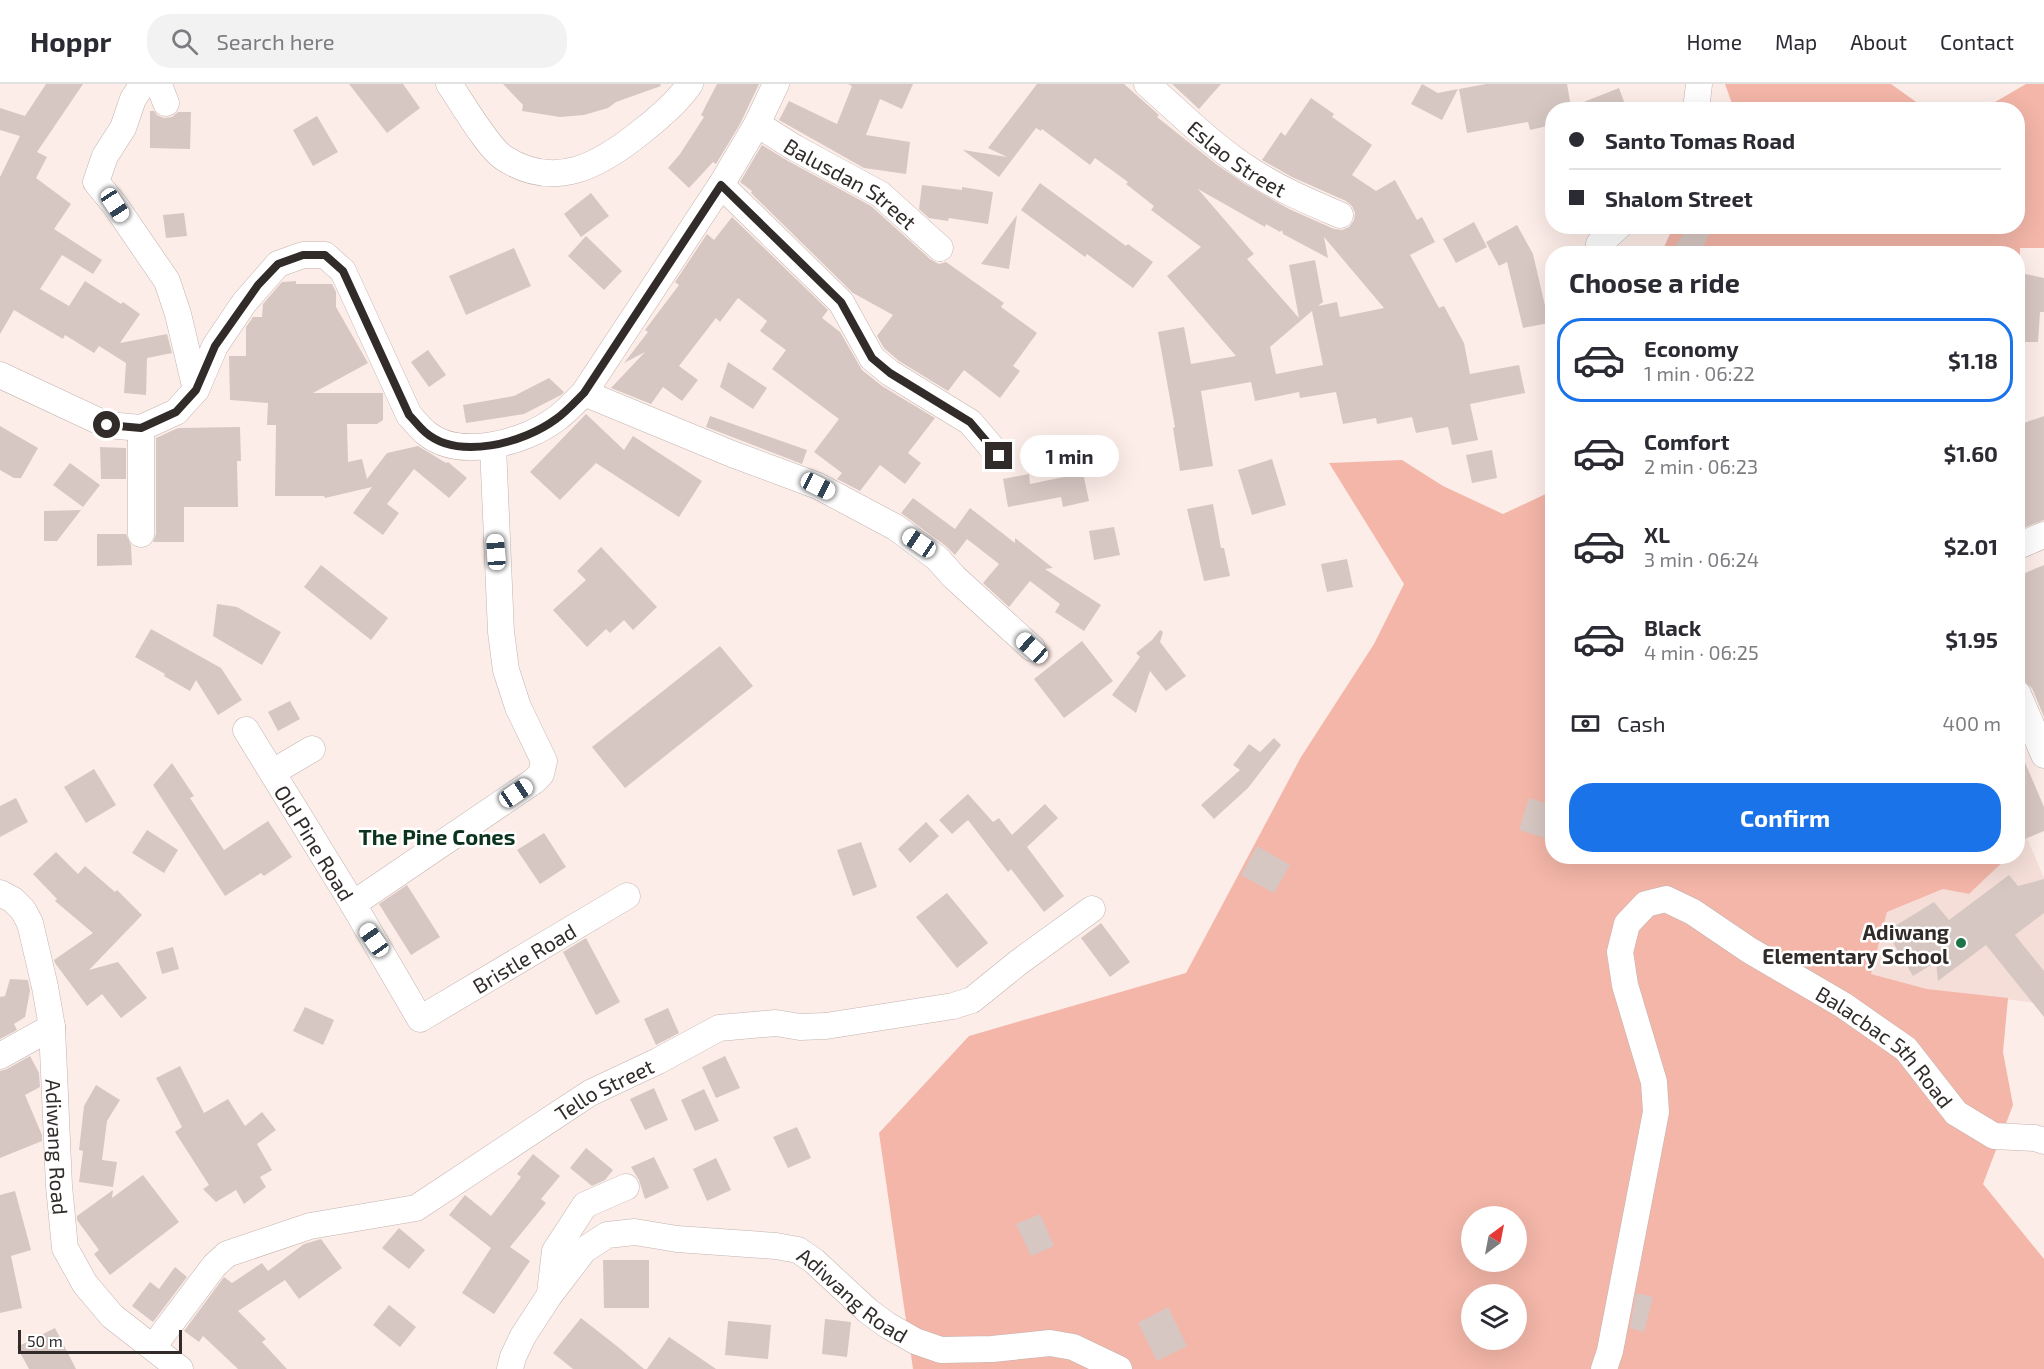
<!DOCTYPE html>
<html lang="en">
<head>
<meta charset="utf-8">
<style>
  body { margin:0; font-family:"Exo 2",sans-serif; background:#f2f2f3; color:#2b2b33; height:100vh; display:flex; flex-direction:column; font-size:22px; white-space:nowrap }
  * { box-sizing:border-box; margin:0 }
  p { font-size:20px; color:#7c7c81 }
  .icon { flex:none; width:33px; height:33px; fill:none; stroke:currentColor; stroke-width:2; stroke-linecap:round; stroke-linejoin:round }
  .map { position:relative; flex:1; overflow:hidden }
  .drawer { position:absolute; left:1545px; top:162px; width:480px; height:618px; display:flex; flex-direction:column; background:#fff; border-radius:24px; box-shadow:0 6px 24px #0002 }
  .drawer>* { flex:none }
  .top-card { position:absolute; left:1545px; top:18px; width:480px; height:132px; border-radius:24px; box-shadow:0 6px 24px #0002; display:grid; align-content:center; height:132px; padding:0 24px; background:#fff }
  .needle { width:39px; rotate:32deg }
  .tools { position:absolute; left:1461px; top:1122px; display:grid; gap:12px }
  .tools a { display:grid; place-items:center; width:66px; height:66px; border-radius:50%; background:#fff; box-shadow:0 6px 24px #0002; font-size:30px }
  .scale { position:absolute; left:18px; bottom:15px; width:164px; box-sizing:border-box; padding-left:6px; border:3px solid #312b2a; border-top:0; font-size:16px; line-height:21px; white-space:nowrap; color:#312b2a; -webkit-text-stroke:4px #fff; paint-order:stroke }
  .end { position:absolute; width:27px; height:27px; margin:-14px; border:8px solid #312b2a; background:#fff; box-shadow:0 0 0 3px #fff }
  .from { border-radius:50% }
  .bubble { position:absolute; height:42px; border-radius:21px; background:#fff; box-shadow:0 6px 24px #0002; font-size:20px; font-weight:700; line-height:42px; text-align:center }
  .car { position:absolute; width:18px; height:36px; margin:-18px -9px; border-radius:8px; box-shadow:0 0 4px 2px #0007; background:linear-gradient(#fff 24%,#345 0 40%,#fff 0 76%,#345 0 86%,#fff 0) }
  .top-card b { display:flex; align-items:center; gap:21px; height:57px; font-size:22px }
  .top-card b+b { border-top:2px solid #e1e1e2 }
  .top-card i { width:15px; height:15px; background:#2b2b33 }
  ul { padding:0; list-style:none }
  li { display:flex; align-items:center; gap:18px; height:84px; margin:0 12px 9px; padding:0 12px; border:3px solid transparent; border-radius:24px }
  li div { flex:1 }
  li b { display:block; font-size:22px }
  li em { font-style:normal; font-weight:700 }
  li.selected { border-color:#1a73e8 }
  li>.icon { width:54px; height:54px; stroke-width:1.5 }
  h2 { padding:0 24px; font-size:27px; line-height:72px }
  .pay { display:flex; align-items:center; gap:15px; height:66px; padding:0 24px; font-size:22px }
  .pay p { margin-inline-start:auto }
  .action { display:flex; gap:12px; margin-top:auto; padding:12px 24px }
  .action a { flex:1; height:69px; border-radius:24px; background:#1a73e8; color:#fff; font-size:24px; font-weight:700; line-height:69px; text-align:center }
  header { display:flex; align-items:center; gap:36px; box-sizing:border-box; height:84px; padding:0 30px; background:#fff; border-bottom:2px solid #e1e1e2 }
  header strong { font-size:28px }
  nav { display:flex; gap:33px; margin-inline-start:auto; font-size:21px }
  .search { width:420px; height:54px; background:#f2f2f3; display:flex; align-items:center; gap:15px; box-sizing:border-box; padding:0 21px; border-radius:24px; color:#7c7c81; font-size:22px }
  .map>svg:first-child { display:block }
  .built { fill:#f5ded8 }
  .green { fill:#f3b6a8; fill-rule:evenodd }
  .building { fill:#d7c7c3; fill-rule:evenodd }
  .lines { fill:none; stroke-linecap:round; stroke-linejoin:round }
  .minor-casing { stroke:#c2b3af; stroke-width:27 }
  .minor { stroke:#fff; stroke-width:26 }
  .route { stroke:#312b2a; stroke-width:8 }
  .poi-dot { fill:#1f7447; stroke:#fff; stroke-width:2 }
  .labels { text-anchor:middle; dominant-baseline:central; stroke-width:5; stroke-linejoin:round; paint-order:stroke }
  .street-label { font-size:21px; fill:#312b2a; stroke:#fff }
  .poi-label { font-size:21px; font-weight:bold; fill:#312b2a; stroke:#fff; text-anchor:end }
  .neighbourhood-label { font-size:22px; font-weight:bold; fill:#0b331d; stroke:#fff }
</style>
</head>
<body>
<header>
<strong>Hoppr</strong>
<div class="search"><svg class="icon" aria-label="search" viewBox="0 0 24 24"><circle cx="10" cy="10" r="6"/><path d="M15 15l6 6"/></svg>Search here</div>
<nav><a>Home</a><a>Map</a><a>About</a><a>Contact</a></nav>
</header>
<div class="map">
<svg width="2044" height="1285" viewBox="0 0 2044 1285">
  <rect width="100%" height="100%" fill="#fdede9"/>
  <path class="built" d="M2027,754L2044,794V920L1927,905L1871,890L1887,828L1943,805L1969,810L2008,773L2018,772V763Z"/>
  <g class="green">
    <path d="M1725,0H1891L1926,25H1734Z"/>
    <path d="M2026,0H2044V164H2020L2019,281L2018,282V170H1661L1673,143L2018,142V26L1983,25Z"/>
    <path d="M1402,376L1443,402L1503,430L1552,407V772L2008,773L1969,810L1943,805L1887,828L1871,890L1927,905L2008,914L2003,968L2013,1021L1983,1100L2044,1175V1285H913L879,1049L969,952L1186,889L1301,673L1374,560L1404,500L1329,379ZM1472,1132H1516V1178H1472ZM1472,1210H1516V1256H1472Z"/>
  </g>
  <g class="building">
    <path d="M46,0H83L37,68L47,73L36,94L71,120L54,145L102,176L93,190L62,171L40,205L69,222L85,197L121,220L123,218L140,230L120,259L167,250L172,269L147,274L146,311L124,309L126,279L99,262L94,269L65,251L63,255L14,226L0,250V93L20,52L0,46V24L25,32Z"/>
    <path d="M349,0H403L420,24L387,49Z"/>
    <path d="M503,0H660L661,2L616,18L608,24L584,31L560,33L522,27L523,21Z"/>
    <path d="M717,0H759L740,40L716,80L713,78L689,104L668,84L680,70L704,33L701,31Z"/>
    <path d="M848,0H913L902,25L880,15L866,51L910,58L906,90L864,84L779,36L789,17L837,40L852,2Z"/>
    <path d="M1037,0H1124L1159,31L1157,33L1216,80L1245,100L1289,125L1334,145L1342,146L1349,143L1354,136L1355,129L1352,122L1346,117L1292,93L1262,76L1281,48L1285,52L1311,14L1334,30L1332,33L1372,61L1352,91L1376,107L1395,96L1417,136L1422,133L1435,158L1410,171L1439,224L1444,222L1464,259L1470,290L1519,281L1525,309L1470,320L1478,356L1452,361L1448,343L1416,349L1412,333L1377,340L1376,334L1343,340L1336,308L1300,314L1299,308L1255,317L1251,298L1201,307L1213,382L1180,387L1173,344L1175,343L1158,248L1184,243L1191,280L1236,272L1167,192L1201,163L1151,126L1154,122L1126,100L1128,98L1095,74L1090,81L1042,45L1041,47L1036,44L999,93L963,66L1007,73L988,64ZM1198,105L1265,143L1266,140L1280,148L1282,146L1283,150L1328,174L1324,153L1384,224L1340,233L1337,218L1318,222L1323,218L1315,176L1289,181L1299,234L1247,175L1254,170ZM1312,227L1323,281L1276,290L1270,263Z"/>
    <path d="M1172,0H1221L1199,25Z"/>
    <path d="M1422,0L1438,9L1458,5L1442,36L1411,20Z"/>
    <path d="M1486,0H1567L1571,23L1619,4L1627,26H1552V41L1530,46L1528,38L1467,49L1459,5Z"/>
    <path d="M150,27H154L157,31L164,34L172,33L178,28H191L190,65L150,64Z"/>
    <path d="M317,32L338,68L313,82L293,46Z"/>
    <path d="M762,61L788,77L871,122L930,175L939,180L946,178L1004,219L1001,223L1037,249L1013,282L1020,287L1000,314L964,286L948,307L899,277L884,264L877,252L893,231L853,209L751,109L752,107L740,98Z"/>
    <path d="M1040,99L1126,162L1128,160L1153,178L1133,204L1087,170L1085,173L1021,126Z"/>
    <path d="M922,101L962,106V103L993,108L988,140L949,134L948,137L929,134L919,125Z"/>
    <path d="M591,109L609,132L581,153L564,130Z"/>
    <path d="M184,129L187,152L166,154L163,131Z"/>
    <path d="M1017,131L1009,185L981,180Z"/>
    <path d="M732,133L828,226L822,234L840,248L862,286L882,302L935,334L908,369L921,379L905,400L880,381L860,407L837,395L842,389L814,368L839,335L772,285L786,266L760,247L767,237L738,214L720,238L716,234L679,282L698,296L682,317L663,303L651,320L611,304L645,268L624,279L648,248L645,246L679,201L675,198L707,150L714,156Z"/>
    <path d="M1474,138L1487,163L1456,179L1443,155Z"/>
    <path d="M1517,141L1533,170L1549,239L1523,244L1507,178L1499,182L1486,158Z"/>
    <path d="M1689,142H1713L1699,170H1670Z"/>
    <path d="M586,152L622,187L604,206L568,172Z"/>
    <path d="M514,164L531,202L466,231L449,192Z"/>
    <path d="M2021,189L2044,194V228H2040L2038,258H2018Z"/>
    <path d="M296,197V200H332L336,208V223L368,279L313,309H383V336L377,340H347L348,378L362,375L367,395L387,369L418,362L446,379L448,378L467,394L449,414L414,385L387,420L399,429L383,451L353,429L372,403L325,414L324,412H275L276,341H267L268,319L230,316L229,272H246V243L253,233H262L263,220L282,198Z"/>
    <path d="M428,266L446,291L429,303L411,278Z"/>
    <path d="M728,278L767,304L753,325L720,303Z"/>
    <path d="M549,294L564,308L561,311L524,330L466,339L463,321L514,312Z"/>
    <path d="M586,330L624,366L633,352L702,397L679,433L596,379L560,416L530,388Z"/>
    <path d="M710,332L807,366L802,380L706,343Z"/>
    <path d="M2044,332V436L2018,446V341Z"/>
    <path d="M0,342L38,364L21,394H14L0,386Z"/>
    <path d="M240,343L241,377H237L238,423H184V458H153L156,450V354L178,344Z"/>
    <path d="M100,363L126,364V395H101Z"/>
    <path d="M1492,366L1497,394L1472,399L1466,371Z"/>
    <path d="M1272,375L1286,421L1252,431L1238,386Z"/>
    <path d="M70,379L100,401L83,423L53,401Z"/>
    <path d="M1083,389L1089,417L1063,423L1061,413L1008,423L1003,395L1029,390L1030,400Z"/>
    <path d="M913,414L955,445L970,424L1015,459V454L1053,484L1045,485L1101,521L1084,547L1055,528L1060,520L1030,497L1009,523L983,499L999,480L967,455L955,471L946,462L901,429Z"/>
    <path d="M1213,420L1221,464H1224L1230,492L1204,497L1187,425Z"/>
    <path d="M81,426L57,457H44V427Z"/>
    <path d="M1114,443L1120,471L1094,476L1089,447Z"/>
    <path d="M97,450H126L131,461L132,481L97,482Z"/>
    <path d="M601,463L657,523L633,546L624,536L610,549L606,545L587,563L553,526L586,496L577,487Z"/>
    <path d="M1347,475L1353,503L1327,508L1321,480Z"/>
    <path d="M321,481L388,534L371,556L304,503Z"/>
    <path d="M2044,481V633L2032,604L2023,596L2018,585V492Z"/>
    <path d="M217,520L237,523L281,548L262,581L213,552Z"/>
    <path d="M151,545L221,584L242,616L218,631L196,596L190,607L164,592L165,590L135,573Z"/>
    <path d="M1160,546L1163,548L1160,558L1186,592L1166,607L1150,587L1136,629L1112,611L1140,573L1136,569L1152,556Z"/>
    <path d="M1082,557L1113,597L1064,634L1034,595Z"/>
    <path d="M720,562L753,602L625,704L592,663Z"/>
    <path d="M290,617L300,635L278,647L268,628Z"/>
    <path d="M1274,654L1281,661L1248,704L1214,735L1201,721L1240,686L1233,681L1249,660L1260,668Z"/>
    <path d="M2018,662L2044,723V747L2018,758Z"/>
    <path d="M172,679L194,712L190,714L224,766L268,737L292,773L264,792L261,789L225,812L153,701Z"/>
    <path d="M94,685L116,721L86,739L64,703Z"/>
    <path d="M968,710L993,738L999,734L1012,751L1045,720L1058,734L1027,763L1064,812L1044,828L1011,785L1008,788L968,736L952,750L939,736Z"/>
    <path d="M16,714L28,738L0,753V722Z"/>
    <path d="M1529,714L1552,721V756L1519,746Z"/>
    <path d="M926,738L939,752L910,779L898,765Z"/>
    <path d="M147,746L178,766L164,789L132,769Z"/>
    <path d="M544,749L566,783L540,800L517,766Z"/>
    <path d="M861,758L877,803L853,812L837,766Z"/>
    <path d="M1257,762L1290,781L1274,809L1241,791Z"/>
    <path d="M56,768L78,790L85,782L115,808L117,806L142,831L89,886L118,878L147,914L121,934L102,910L87,922L55,879L54,876L93,849L55,817L57,815L33,790Z"/>
    <path d="M2009,791L2018,802L2044,795V829L2015,851L2044,887V933L1986,861L1938,897L1936,878L1913,892L1892,857L1896,854L1890,845L1934,818L1949,836Z"/>
    <path d="M407,801L440,853L411,871L379,820Z"/>
    <path d="M947,809L988,859L957,884L916,833Z"/>
    <path d="M1101,839L1130,878L1110,893L1081,854Z"/>
    <path d="M586,854L620,918L596,931L563,868Z"/>
    <path d="M173,863L179,885L162,890L156,868Z"/>
    <path d="M10,895L28,896L30,907L25,933L14,940L17,946L0,955V913L5,912Z"/>
    <path d="M305,923L334,936L323,961L293,947Z"/>
    <path d="M668,924L679,949L656,961L644,935Z"/>
    <path d="M30,972L39,989L40,1003L25,1011L42,1051V1057L0,1074V987L7,985Z"/>
    <path d="M725,972L740,1004L716,1014L702,983Z"/>
    <path d="M180,982L204,1029L228,1015L245,1042L262,1028L276,1046L257,1060L272,1086L260,1093L266,1103L244,1120L236,1106L216,1118L203,1105L209,1101L175,1048L182,1043L156,994Z"/>
    <path d="M96,1001L120,1016L107,1037L102,1076L117,1078L113,1103L79,1098L83,1067L79,1066L84,1022Z"/>
    <path d="M654,1004L668,1036L645,1046L630,1015Z"/>
    <path d="M704,1005L719,1037L695,1047L681,1016Z"/>
    <path d="M797,1043L811,1074L788,1084L773,1053Z"/>
    <path d="M586,1064L613,1086L605,1096L592,1102L570,1084Z"/>
    <path d="M533,1070L560,1092L541,1115L546,1119L510,1163L530,1177L494,1230L462,1209L491,1164L449,1131L465,1111L491,1132L521,1093L517,1090Z"/>
    <path d="M654,1073L669,1104L645,1115L639,1096L631,1083Z"/>
    <path d="M716,1074L731,1106L707,1117L693,1085Z"/>
    <path d="M143,1091L179,1138L110,1191L94,1170L99,1166L77,1136V1132L113,1106L112,1114Z"/>
    <path d="M15,1107L31,1166L11,1172L22,1224L0,1229V1111Z"/>
    <path d="M1040,1130L1054,1162L1031,1172L1016,1140Z"/>
    <path d="M399,1144L425,1166L409,1185L382,1164Z"/>
    <path d="M321,1155L342,1184L299,1215L285,1196L238,1227L266,1255L262,1258L287,1285H238L203,1252L199,1258L184,1247L224,1193L232,1199L262,1179L268,1187L304,1160Z"/>
    <path d="M603,1176H649V1224H604Z"/>
    <path d="M175,1183L187,1193L153,1238L132,1222L150,1198L159,1205Z"/>
    <path d="M1636,1209L1653,1213L1644,1248L1630,1244Z"/>
    <path d="M389,1221L416,1243L400,1263L373,1241Z"/>
    <path d="M1168,1223L1187,1262L1157,1277L1138,1239Z"/>
    <path d="M581,1234L618,1263L644,1285H573L553,1269Z"/>
    <path d="M825,1235L851,1238L847,1273L822,1270Z"/>
    <path d="M728,1237L771,1241L768,1275L725,1271Z"/>
    <path d="M55,1244L76,1285H29L17,1263Z"/>
    <path d="M669,1253L716,1285H647Z"/>
  </g>
  <g class="lines">
    <g class="minor-casing">
      <g id="minor">
        <path d="M143,0L133,15L123,44L105,72L96,98L115,121L167,197L178,230L196,306"/>
        <path d="M153,0L159,1L166,19"/>
        <path d="M449,0C461,17 488,64 504,74C555,107 600,81 641,48C659,34 677,19 690,0"/>
        <path id="s1" d="M1147,0C1181,30 1215,64 1253,88C1281,106 1310,118 1340,131"/>
        <path d="M1696,26L1699,0"/>
        <path id="s2" d="M757,40L795,64L880,110L940,164"/>
        <path d="M721,101L841,218L872,274L890,289L970,338L999,372"/>
        <path d="M1599,160L1619,142"/>
        <path d="M0,291L107,341L141,344L176,328L196,306L215,262L244,219L278,180L303,171H325L343,187L409,331C414,336 419,343 425,348C458,377 524,359 556,335C566,328 575,318 584,309L721,101L757,40L776,0"/>
        <path d="M584,309L732,370L818,402L895,443L937,474L954,493L1032,564"/>
        <path d="M141,450V344"/>
        <path d="M2018,462L2044,451"/>
        <path d="M2018,610L2044,671"/>
        <path id="s3" d="M246,646L353,820L420,935L627,812"/>
        <path d="M273,688L312,665"/>
        <path id="s4" d="M0,809L13,816L23,826L30,839L45,903L52,943L59,1102L65,1164L85,1200L112,1232L180,1285"/>
        <path d="M353,820L534,697L541,690L544,677L518,623L506,586L501,548L493,362"/>
        <path d="M0,972L52,943"/>
        <path d="M550,1209L555,1167L585,1121L626,1103"/>
        <path id="s5" d="M153,1263L214,1182L227,1170L310,1142L416,1124L590,1009L658,977L719,944L776,939L800,943L826,942L953,922L972,916L1019,878L1092,825"/>
        <path id="s6" d="M510,1285L513,1273L523,1252L549,1212L584,1166L607,1151L635,1148L677,1155L776,1162L798,1166L814,1177L868,1227L887,1241L915,1257L941,1266L992,1265L1050,1259L1073,1263L1119,1285"/>
        <path id="s7" d="M1604,1285L1610,1267L1656,1028L1654,998L1625,901L1620,868L1627,840L1646,820L1666,815L1693,828L1749,866L1843,921L1906,965L1956,1029L1994,1052L2035,1054L2044,1057"/>
      </g>
    </g>
    <use href="#minor" class="minor"/>
  </g>
  <g class="lines">
    <path class="route" d="M107,341L141,344L176,328L196,306L215,262L258,201L278,180L303,171H325L343,187L409,331C414,336 419,343 425,348C458,377 524,359 556,335C566,328 575,318 584,309L721,101L841,218L872,274L890,289L970,338L999,372"/>
  </g>
  <circle class="poi-dot" cx="1961" cy="859" r="6"/>
  <g class="labels">
    <g class="street-label">
      <text stroke="none"><textPath href="#s1" startOffset="117">Eslao Street</textPath></text>
      <text stroke="none"><textPath href="#s2" startOffset="111">Balusdan Street</textPath></text>
      <text stroke="none"><textPath href="#s3" startOffset="132">Old Pine Road</textPath></text>
      <text stroke="none"><textPath href="#s3" startOffset="458">Bristle Road</textPath></text>
      <text stroke="none"><textPath href="#s7" startOffset="770">Balacbac 5th Road</textPath></text>
      <text stroke="none"><textPath href="#s5" startOffset="537">Tello Street</textPath></text>
      <text stroke="none"><textPath href="#s4" startOffset="270">Adiwang Road</textPath></text>
      <text stroke="none"><textPath href="#s6" startOffset="432">Adiwang Road</textPath></text>
    </g>
    <g class="poi-label">
      <text x="1949" y="847">Adiwang<tspan x="1949" dy="24">Elementary School</tspan></text>
    </g>
    <g class="neighbourhood-label">
      <text x="437" y="752">The Pine Cones</text>
    </g>
  </g>
</svg>
<div class="tools">
<a><svg class="needle" viewBox="-14 -14 28 28"><path d="M0-13l5 13h-10z" fill="#e53935"/><path d="M0 13l5-13h-10z" fill="#7c7c81"/></svg></a>
<a><svg class="icon" aria-label="layers" viewBox="0 0 24 24"><path d="M12 4l9 5-9 5-9-5zM3 14l9 5 9-5"/></svg></a>
</div>
<div class="scale">50 m</div>
<i class="end from" style="left:107px;top:341px"></i>
<i class="end" style="left:999px;top:372px"></i>
<div class="bubble" style="left:1020px;top:351px;width:99px">1 min</div>
<i class="car" style="left:115px;top:121px;rotate:147deg"></i>
<i class="car" style="left:818px;top:402px;rotate:117deg"></i>
<i class="car" style="left:919px;top:459px;rotate:304deg"></i>
<i class="car" style="left:496px;top:468px;rotate:356deg"></i>
<i class="car" style="left:1032px;top:564px;rotate:312deg"></i>
<i class="car" style="left:516px;top:709px;rotate:56deg"></i>
<i class="car" style="left:374px;top:856px;rotate:325deg"></i>
<div class="top-card">
<b><i class="from"></i>Santo Tomas Road</b>
<b><i></i>Shalom Street</b>
</div>
<section class="drawer">
<h2>Choose a ride</h2>
<ul>
<li class="selected"><svg class="icon" aria-label="car" viewBox="0 0 24 24"><path d="M5 17H2v-5l4-1 3-4h7l3 4 3 1v5h-3M9 17h6M6 11h13"/><circle cx="7" cy="17" r="2"/><circle cx="17" cy="17" r="2"/></svg><div><b>Economy</b><p>1 min · 06:22</p></div><em>$1.18</em></li>
<li><svg class="icon" aria-label="car" viewBox="0 0 24 24"><path d="M5 17H2v-5l4-1 3-4h7l3 4 3 1v5h-3M9 17h6M6 11h13"/><circle cx="7" cy="17" r="2"/><circle cx="17" cy="17" r="2"/></svg><div><b>Comfort</b><p>2 min · 06:23</p></div><em>$1.60</em></li>
<li><svg class="icon" aria-label="car" viewBox="0 0 24 24"><path d="M5 17H2v-5l4-1 3-4h7l3 4 3 1v5h-3M9 17h6M6 11h13"/><circle cx="7" cy="17" r="2"/><circle cx="17" cy="17" r="2"/></svg><div><b>XL</b><p>3 min · 06:24</p></div><em>$2.01</em></li>
<li><svg class="icon" aria-label="car" viewBox="0 0 24 24"><path d="M5 17H2v-5l4-1 3-4h7l3 4 3 1v5h-3M9 17h6M6 11h13"/><circle cx="7" cy="17" r="2"/><circle cx="17" cy="17" r="2"/></svg><div><b>Black</b><p>4 min · 06:25</p></div><em>$1.95</em></li>
</ul>
<div class="pay"><svg class="icon" aria-label="cash" viewBox="0 0 24 24"><path d="M3 7h18v10H3z"/><circle cx="12" cy="12" r="2"/></svg>Cash<p>400 m</p></div>
<div class="action"><a>Confirm</a></div>
</section>
</div>
</body>
</html>
